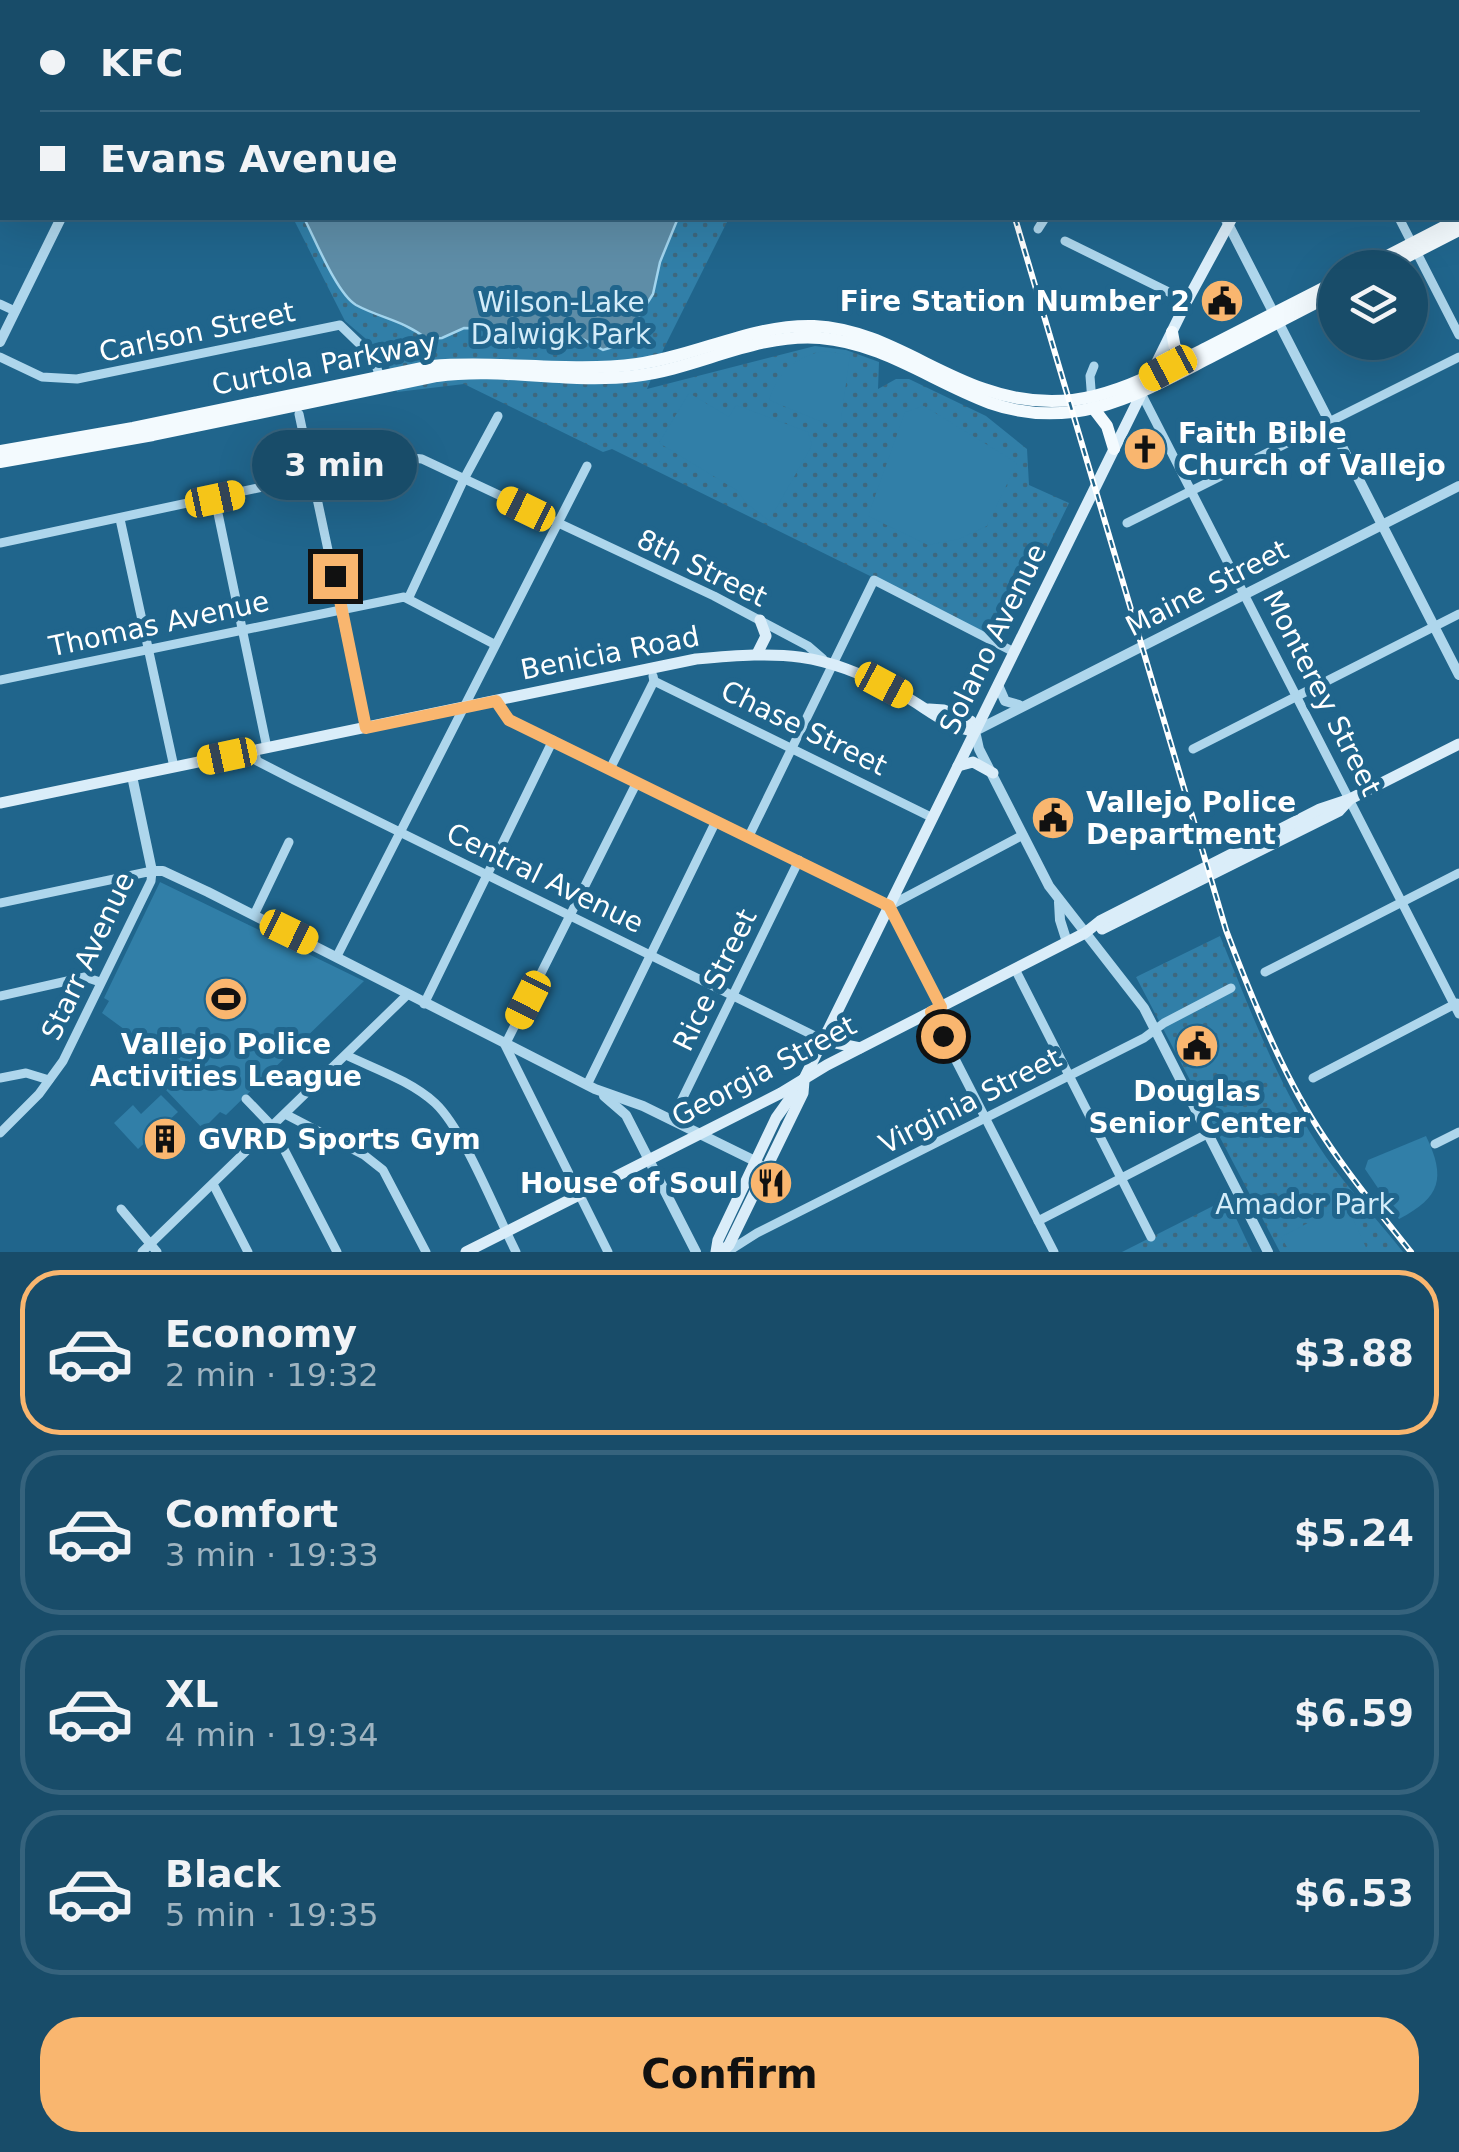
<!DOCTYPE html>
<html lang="en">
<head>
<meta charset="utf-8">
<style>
  body { margin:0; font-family:"DejaVu Sans",sans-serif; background:#255671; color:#f1f3f6; height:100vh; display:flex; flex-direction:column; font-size:38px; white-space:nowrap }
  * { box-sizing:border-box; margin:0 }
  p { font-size:32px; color:#9fb4c0 }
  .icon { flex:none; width:55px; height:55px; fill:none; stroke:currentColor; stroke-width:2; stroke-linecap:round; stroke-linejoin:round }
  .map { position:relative; height:1252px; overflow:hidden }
  .side { display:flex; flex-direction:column; background:#184c69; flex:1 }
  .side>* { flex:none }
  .hud { position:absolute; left:0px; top:0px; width:1460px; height:220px; box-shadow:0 10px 40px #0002,0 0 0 2px #36637d; display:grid; align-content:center; height:220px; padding:0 40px; background:#184c69 }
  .fabs { position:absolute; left:1318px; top:250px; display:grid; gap:20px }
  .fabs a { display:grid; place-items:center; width:110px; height:110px; border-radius:50%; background:#184c69; box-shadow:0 10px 40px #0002,0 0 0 2px #36637d; font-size:50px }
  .end { position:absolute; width:45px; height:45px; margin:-22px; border:12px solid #f9b66f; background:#111; box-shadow:0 0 0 5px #111 }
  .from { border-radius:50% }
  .bubble { position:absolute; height:70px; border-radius:35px; background:#184c69; box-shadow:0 10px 40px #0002,0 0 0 2px #36637d; font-size:32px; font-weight:600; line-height:70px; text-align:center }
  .car { position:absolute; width:30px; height:60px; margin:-30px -15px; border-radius:12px; box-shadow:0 0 8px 2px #0007; background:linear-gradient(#f5c518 24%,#345 0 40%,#f5c518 0 76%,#345 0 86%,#f5c518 0) }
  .hud b { display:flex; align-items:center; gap:35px; height:95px; font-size:38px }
  .hud b+b { border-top:2px solid #36637d }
  .hud i { width:25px; height:25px; background:#f1f3f6 }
  ul { padding:18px 0 0; list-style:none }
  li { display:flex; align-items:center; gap:30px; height:165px; margin:0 20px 15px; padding:0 20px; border:5px solid #36637d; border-radius:40px }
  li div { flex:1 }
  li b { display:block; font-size:38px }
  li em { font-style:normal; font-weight:600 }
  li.on { border-color:#f9b66f }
  li>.icon { width:90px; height:90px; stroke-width:1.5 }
  .action { display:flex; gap:20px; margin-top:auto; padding:20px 40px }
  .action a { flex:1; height:115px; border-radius:40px; background:#f9b66f; color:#111; font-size:40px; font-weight:600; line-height:115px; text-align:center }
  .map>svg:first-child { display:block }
  .green { fill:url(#green-dots) }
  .pitch { fill:#317fa8 }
  .water { fill:#5e8da7; stroke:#a2d4ed; stroke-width:2.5 }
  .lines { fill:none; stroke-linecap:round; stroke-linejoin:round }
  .stream { stroke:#a2d4ed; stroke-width:2.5 }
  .minor { stroke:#aed6ec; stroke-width:9 }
  .tertiary { stroke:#aed6ec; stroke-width:10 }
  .secondary { stroke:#daedf9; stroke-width:11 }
  .primary { stroke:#f3fafe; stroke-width:12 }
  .rail-casing { stroke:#fff; stroke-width:6 }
  .rail { stroke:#20658c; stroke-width:2.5; stroke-dasharray:8; stroke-linecap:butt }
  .route { stroke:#f9b66f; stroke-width:12 }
  .labels { text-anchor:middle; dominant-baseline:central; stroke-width:10; stroke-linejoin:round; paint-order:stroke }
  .poi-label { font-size:28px; font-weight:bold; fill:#fff; stroke:#20658c; text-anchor:start }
  .park-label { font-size:28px; fill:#d3ecf9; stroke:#20658c }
  .street-label { font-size:28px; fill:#fff; stroke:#20658c }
</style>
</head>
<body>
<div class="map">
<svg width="1459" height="1252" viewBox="0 0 1459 1252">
  <defs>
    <pattern id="green-dots" width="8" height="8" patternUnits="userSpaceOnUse" patternTransform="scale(2.5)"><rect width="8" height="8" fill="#317fa8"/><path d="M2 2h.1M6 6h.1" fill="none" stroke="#3d687f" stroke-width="1.8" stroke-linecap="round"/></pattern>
  </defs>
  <rect width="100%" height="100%" fill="#20658c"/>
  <g class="green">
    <path d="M293,218H729L664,348L647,389L815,346L846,350L879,362L878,389L896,379H909L986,416L1027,449L1029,485L1069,503L1002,641L612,449L603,452L464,384L397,392L386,356L345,321Z"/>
    <path d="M1220,936C1251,1012 1279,1088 1326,1157C1349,1190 1378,1220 1403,1252H1280L1136,977Z"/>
    <path d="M1227,1199L1252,1252H1122Z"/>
  </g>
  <g class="pitch">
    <path d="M824,351L850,355L841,419L829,425L769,400C777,373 796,356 824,351Z"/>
    <path d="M689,393L729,417L736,405L808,432L812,445L769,521L746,503L738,491L659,443Z"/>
    <path d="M924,406L1017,463L987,526L959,539L928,545L868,516L905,412Z"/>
    <path d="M160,882L364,981L226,1115L220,1112L203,1129L166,1090L183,1073L165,1054L162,1057L102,1013L109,1001L104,998Z"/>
    <path d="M161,1095L178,1112L138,1149L114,1123L133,1105L141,1114Z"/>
    <path d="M1426,1136C1446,1178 1441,1197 1399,1219L1365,1169L1368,1160Z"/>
    <path d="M1339,1207L1349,1210L1368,1252H1290L1281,1237Z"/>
  </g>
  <path class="water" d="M304,218H678L660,262L653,294L631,329L621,337L620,345L603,350L568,331L464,328L442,338L427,339C405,321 380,318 356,305C337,294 315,239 304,218Z"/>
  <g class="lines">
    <path class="stream" d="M338,0L343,2"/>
    <g class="minor">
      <path d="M0,75L2,76"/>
      <path d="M1399,218L1459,335"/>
      <path d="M1038,229L1045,218"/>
      <path d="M1065,241L1187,301"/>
      <path d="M0,304L15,311"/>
      <path d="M0,357L42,377L77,379L340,325L373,357L380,377"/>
      <path d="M1141,393L1459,1014"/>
      <path d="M1092,402L1090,376L1094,366"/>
      <path d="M299,414L366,728"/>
      <path d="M215,499L267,748"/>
      <path d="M120,519L174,767"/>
      <path d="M1127,523L1459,357"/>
      <path d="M0,543L403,457L422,459L714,596L808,646L823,659"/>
      <path d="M409,597L464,479L498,416"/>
      <path d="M0,680L404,597L494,644"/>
      <path d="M654,681L933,818"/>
      <path d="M496,701L509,720L889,906"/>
      <path d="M1193,749L1459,614"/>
      <path d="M254,750L257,761L294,780L823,1040"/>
      <path d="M610,769L654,681L653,676"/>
      <path d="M749,836L874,580L1014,652"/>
      <path d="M0,903L152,871L151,881L63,1061L39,1094L0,1133"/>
      <path d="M891,905L1023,835"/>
      <path d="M889,906L941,1007"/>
      <path d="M254,915L289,842"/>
      <path d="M337,956L587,466"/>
      <path d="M1015,969L1151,1237"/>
      <path d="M1265,972L1459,873"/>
      <path d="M0,996L85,977L100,982"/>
      <path d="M424,1004L553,740"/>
      <path d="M931,1012L1054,1252"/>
      <path d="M346,1055C375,1069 411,1081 435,1103C464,1130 496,1213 516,1252"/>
      <path d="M0,1078L26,1073L49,1080"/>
      <path d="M1313,1078L1457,1003"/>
      <path d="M587,1085L716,821"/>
      <path d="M246,1099L272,1126L337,1252"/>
      <path d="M285,1114L364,1155L383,1170L426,1252"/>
      <path d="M672,1120L799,860"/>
      <path d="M1435,1144L1459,1132"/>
      <path d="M213,1184L248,1252"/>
      <path d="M121,1209L157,1252"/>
      <path d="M1038,1221L1209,1133"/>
      <path d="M142,1252L407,995"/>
      <path d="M608,1252L505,1045L637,782"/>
      <path d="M727,1252L757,1233L1144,1038L1164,1023L1231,988"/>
    </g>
    <g class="tertiary">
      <path d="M789,0L794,2"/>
      <path d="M167,2L168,0"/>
      <path d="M1225,218L1459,675"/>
      <path d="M0,342L61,218"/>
      <path d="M998,685L1005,701L1019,705"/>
      <path d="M132,776L152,871H163L208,892L595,1089L643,1106L755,1161L766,1170"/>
      <path d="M1059,902L1060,920L1067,942"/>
      <path d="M604,1096L626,1115L696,1252"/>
      <path d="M1268,1252L1144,1008L1049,886L979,749L975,731L1459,486"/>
    </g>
    <g class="secondary">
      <path d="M1332,2L1333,0"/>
      <path d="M1347,2L1348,0"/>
      <path d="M757,654L766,636L760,620"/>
      <path d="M929,709L944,710L971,721L975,731"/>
      <path d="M958,766L973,762L993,773"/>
      <path d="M0,803L696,659C785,651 819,651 899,693C925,706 946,728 975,731"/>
      <path d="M1102,929L1339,811L1350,799"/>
      <path d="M827,1032L836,1043L860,1048"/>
      <path d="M466,1252L781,1093L827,1065L1085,933L1100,921L1320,809L1350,799L1459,744"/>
      <path d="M716,1252L718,1240L776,1118L804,1079L1187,301L1232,218"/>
      <path d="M722,1252L729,1245L803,1093L804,1081"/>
    </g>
    <g class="primary">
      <path d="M1364,268L1459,219"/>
      <path d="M1385,268L1459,230"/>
      <path d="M1172,332L1175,348L1185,354L1192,355"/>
      <path d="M1094,409L1107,426L1114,449"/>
      <path d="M0,451L133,428L432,366C500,360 569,373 637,364C697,356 752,324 814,326C878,329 926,369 984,389C1072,420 1129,387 1206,348C1249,326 1292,304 1335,282"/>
      <path d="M0,462L153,435L437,376C502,367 569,384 635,376C697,369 755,333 820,338C883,343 933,382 990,403C1075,433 1140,393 1213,356C1254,335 1294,314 1335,293"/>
    </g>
    <g class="rail-casing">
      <g id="rail">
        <path d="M949,0L950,2"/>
        <path d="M1015,218L1226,930C1246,983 1267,1036 1294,1087C1325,1146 1369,1200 1411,1252"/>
      </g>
    </g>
    <use href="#rail" class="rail"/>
  </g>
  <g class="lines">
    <path class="route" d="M335,576L366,728L496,701L509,720L889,906L941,1007L931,1012L943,1036"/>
  </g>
  <defs>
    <g id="civic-disc" transform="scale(2.25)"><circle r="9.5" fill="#f9b66f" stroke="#20658c"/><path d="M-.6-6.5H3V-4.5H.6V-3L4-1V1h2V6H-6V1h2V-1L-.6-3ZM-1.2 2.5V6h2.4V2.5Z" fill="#111"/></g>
    <g id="church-disc" transform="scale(2.25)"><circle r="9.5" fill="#f9b66f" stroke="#20658c"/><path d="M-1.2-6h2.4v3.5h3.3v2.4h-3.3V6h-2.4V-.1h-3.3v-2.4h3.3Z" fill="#111"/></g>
    <g id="stadium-disc" transform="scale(2.25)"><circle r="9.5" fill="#f9b66f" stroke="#20658c"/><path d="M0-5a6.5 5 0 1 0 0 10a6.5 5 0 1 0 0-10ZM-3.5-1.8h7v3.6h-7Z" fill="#111"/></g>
    <g id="building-disc" transform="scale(2.25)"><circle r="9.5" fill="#f9b66f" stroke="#20658c"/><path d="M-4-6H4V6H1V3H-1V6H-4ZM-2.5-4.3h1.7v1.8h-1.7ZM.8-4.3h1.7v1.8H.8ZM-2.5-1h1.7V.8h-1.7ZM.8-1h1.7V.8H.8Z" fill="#111"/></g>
    <g id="restaurant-disc" transform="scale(2.25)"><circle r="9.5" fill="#f9b66f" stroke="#20658c"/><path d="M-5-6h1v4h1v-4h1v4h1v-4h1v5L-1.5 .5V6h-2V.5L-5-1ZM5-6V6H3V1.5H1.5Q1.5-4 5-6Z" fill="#111"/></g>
  </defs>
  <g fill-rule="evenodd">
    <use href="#civic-disc" x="1222" y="301"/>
    <use href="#church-disc" x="1145" y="449"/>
    <use href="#civic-disc" x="1053" y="818"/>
    <use href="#stadium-disc" x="226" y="999"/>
    <use href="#civic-disc" x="1197" y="1046"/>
    <use href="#building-disc" x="165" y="1139"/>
    <use href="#restaurant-disc" x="771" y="1183"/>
  </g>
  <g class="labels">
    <g class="poi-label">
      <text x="1190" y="301" text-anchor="end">Fire Station Number 2</text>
      <text x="1178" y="433">Faith Bible<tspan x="1178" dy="32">Church of Vallejo</tspan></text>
      <text x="1086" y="802">Vallejo Police<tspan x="1086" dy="32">Department</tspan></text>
      <text x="226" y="1044" text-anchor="middle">Vallejo Police<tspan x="226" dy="32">Activities League</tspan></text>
      <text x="1197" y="1091" text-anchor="middle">Douglas<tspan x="1197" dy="32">Senior Center</tspan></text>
      <text x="198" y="1139">GVRD Sports Gym</text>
      <text x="738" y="1183" text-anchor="end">House of Soul</text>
    </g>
    <g class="park-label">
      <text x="561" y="302">Wilson-Lake<tspan x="561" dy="32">Dalwigk Park</tspan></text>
      <text x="1305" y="1204">Amador Park</text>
    </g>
    <g class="street-label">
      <text transform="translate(197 332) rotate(-12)">Carlson Street</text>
      <text transform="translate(324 364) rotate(-11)">Curtola Parkway</text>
      <text transform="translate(702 568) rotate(26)">8th Street</text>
      <text transform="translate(1207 588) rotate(-27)">Maine Street</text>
      <text transform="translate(159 624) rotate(-12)">Thomas Avenue</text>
      <text transform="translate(993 639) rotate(-64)">Solano Avenue</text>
      <text transform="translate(610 653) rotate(-11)">Benicia Road</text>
      <text transform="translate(1322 693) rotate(63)">Monterey Street</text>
      <text transform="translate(804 728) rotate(26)">Chase Street</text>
      <text transform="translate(545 878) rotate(26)">Central Avenue</text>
      <text transform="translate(88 956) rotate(-65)">Starr Avenue</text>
      <text transform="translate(715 980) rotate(-64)">Rice Street</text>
      <text transform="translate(764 1071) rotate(-28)">Georgia Street</text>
      <text transform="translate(970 1101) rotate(-27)">Virginia Street</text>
    </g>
  </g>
</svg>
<div class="fabs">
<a><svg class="icon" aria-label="layers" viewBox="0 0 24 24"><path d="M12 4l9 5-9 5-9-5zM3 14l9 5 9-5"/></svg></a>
</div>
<i class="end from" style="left:943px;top:1036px"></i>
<i class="end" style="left:335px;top:576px"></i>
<div class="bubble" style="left:252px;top:430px;width:165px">3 min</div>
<i class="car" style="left:1168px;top:368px;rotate:242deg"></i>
<i class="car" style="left:215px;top:499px;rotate:78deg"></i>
<i class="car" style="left:526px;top:509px;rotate:296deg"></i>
<i class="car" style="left:884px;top:685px;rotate:118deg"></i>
<i class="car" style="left:227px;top:756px;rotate:258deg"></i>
<i class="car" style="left:289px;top:932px;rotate:116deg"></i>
<i class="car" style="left:528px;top:1000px;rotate:207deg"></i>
<div class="hud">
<b><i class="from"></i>KFC</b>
<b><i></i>Evans Avenue</b>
</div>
</div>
<section class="side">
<ul>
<li class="on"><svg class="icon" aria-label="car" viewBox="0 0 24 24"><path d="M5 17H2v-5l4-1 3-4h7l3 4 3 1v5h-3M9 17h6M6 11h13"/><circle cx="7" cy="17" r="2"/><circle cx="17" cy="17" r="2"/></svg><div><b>Economy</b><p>2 min · 19:32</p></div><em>$3.88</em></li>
<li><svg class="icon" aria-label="car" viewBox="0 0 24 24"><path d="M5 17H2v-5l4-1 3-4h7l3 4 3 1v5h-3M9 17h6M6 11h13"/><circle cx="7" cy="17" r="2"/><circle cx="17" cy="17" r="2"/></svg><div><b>Comfort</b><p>3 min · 19:33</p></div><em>$5.24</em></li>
<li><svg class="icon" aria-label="car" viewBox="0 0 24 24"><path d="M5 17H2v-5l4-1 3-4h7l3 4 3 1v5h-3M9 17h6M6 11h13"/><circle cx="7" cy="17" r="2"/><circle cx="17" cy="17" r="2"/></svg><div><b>XL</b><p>4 min · 19:34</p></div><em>$6.59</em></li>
<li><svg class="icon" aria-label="car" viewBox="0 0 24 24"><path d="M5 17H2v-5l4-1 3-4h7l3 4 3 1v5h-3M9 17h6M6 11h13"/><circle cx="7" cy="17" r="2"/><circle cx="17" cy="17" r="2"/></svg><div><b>Black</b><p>5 min · 19:35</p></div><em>$6.53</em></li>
</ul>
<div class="action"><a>Confirm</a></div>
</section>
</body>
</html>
